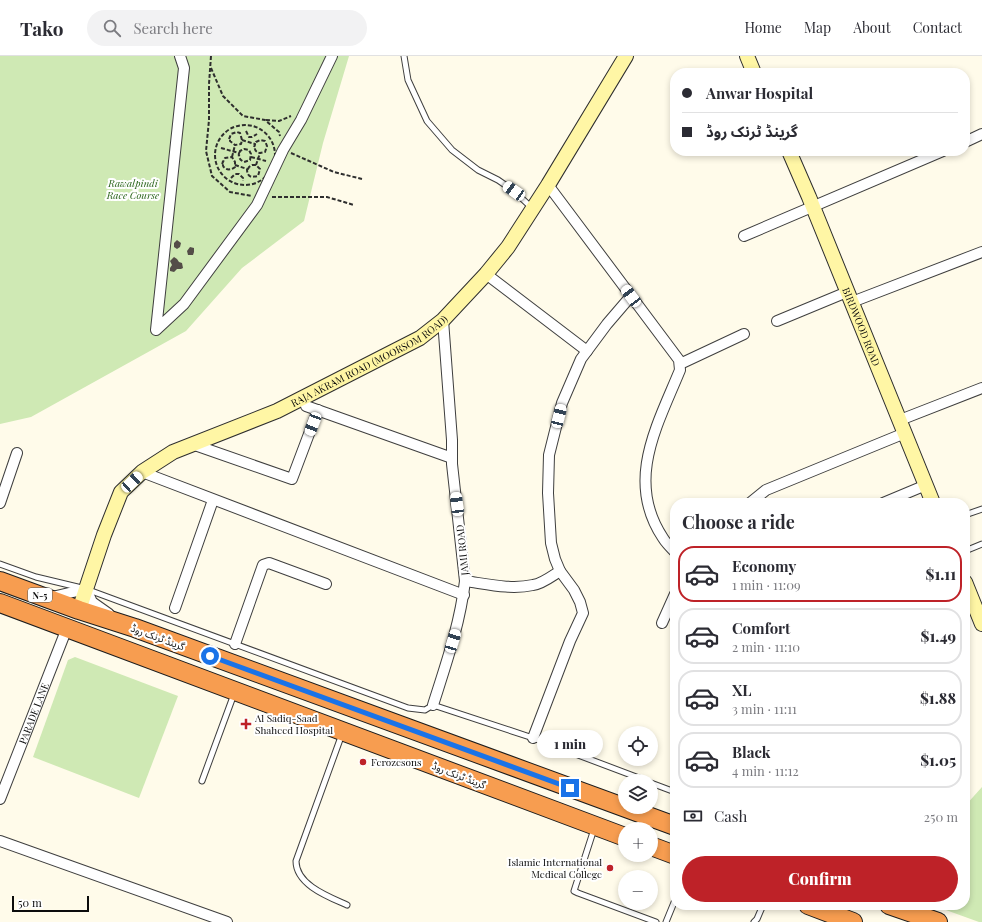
<!DOCTYPE html>
<html lang="en">
<head>
<meta charset="utf-8">
<style>
  body { margin:0; font-family:"Playfair Display","Noto Sans Arabic",serif; background:#f2f2f3; color:#2b2b33; height:100vh; display:flex; flex-direction:column; font-size:15px; white-space:nowrap }
  * { box-sizing:border-box; margin:0 }
  p { font-size:13px; color:#7c7c81 }
  .icon { flex:none; width:22px; height:22px; fill:none; stroke:currentColor; stroke-width:2; stroke-linecap:round; stroke-linejoin:round }
  .map { position:relative; flex:1; overflow:hidden }
  .details { position:absolute; left:670px; top:442px; width:300px; height:412px; display:flex; flex-direction:column; background:#fff; border-radius:16px; box-shadow:0 2px 6px #0003 }
  .details>* { flex:none }
  .hud { position:absolute; left:670px; top:12px; width:300px; height:88px; border-radius:16px; box-shadow:0 2px 6px #0003; display:grid; align-content:center; height:88px; padding:0 12px; background:#fff }
  .tools { position:absolute; left:618px; top:670px; display:grid; gap:8px }
  .tools a { display:grid; place-items:center; width:40px; height:40px; border-radius:50%; background:#fff; box-shadow:0 2px 6px #0003; font-size:20px }
  .scale { position:absolute; left:12px; bottom:10px; width:77px; box-sizing:border-box; padding-left:4px; border:2px solid #0c0c0c; border-top:0; font-size:11px; line-height:14px; white-space:nowrap; color:#0c0c0c; -webkit-text-stroke:3px #fff; paint-order:stroke }
  .end { position:absolute; width:18px; height:18px; margin:-9px; border:5px solid #1a73e8; background:#fff; box-shadow:0 0 0 2px #fff }
  .from { border-radius:50% }
  .bubble { position:absolute; height:28px; border-radius:14px; background:#fff; box-shadow:0 2px 6px #0003; font-size:13px; font-weight:800; line-height:28px; text-align:center }
  .car { position:absolute; width:12px; height:24px; margin:-12px -6px; border-radius:5px; box-shadow:0 0 3px 1px #0007; background:linear-gradient(#fff 24%,#345 0 40%,#fff 0 76%,#345 0 86%,#fff 0) }
  .hud b { display:flex; align-items:center; gap:14px; height:38px; font-size:15px }
  .hud b+b { border-top:1px solid #e1e1e2 }
  .hud i { width:10px; height:10px; background:#2b2b33 }
  ul { padding:0; list-style:none }
  li { display:flex; align-items:center; gap:12px; height:56px; margin:0 8px 6px; padding:0 4px; border:2px solid #e1e1e2; border-radius:16px }
  li div { flex:1 }
  li b { display:block; font-size:15px }
  li em { font-style:normal; font-weight:800 }
  li.active { border-color:#be2228 }
  li>.icon { width:36px; height:36px; stroke-width:1.5 }
  h2 { padding:0 12px; font-size:18px; line-height:48px }
  .pay { display:flex; align-items:center; gap:10px; height:44px; padding:0 12px; font-size:15px }
  .pay p { margin-inline-start:auto }
  .button { display:flex; gap:8px; margin-top:auto; padding:8px 12px }
  .button a { flex:1; height:46px; border-radius:24px; background:#be2228; color:#fff; font-size:16px; font-weight:800; line-height:46px; text-align:center }
  header { display:flex; align-items:center; gap:24px; box-sizing:border-box; height:56px; padding:0 20px; background:#fff; border-bottom:1px solid #e1e1e2 }
  header strong { font-size:19px }
  nav { display:flex; gap:22px; margin-inline-start:auto; font-size:14px }
  .search { width:280px; height:36px; background:#f2f2f3; display:flex; align-items:center; gap:10px; box-sizing:border-box; padding:0 14px; border-radius:22px; color:#7c7c81; font-size:15px }
  .map>svg:first-child { display:block }
  .green { fill:#cfe9b4 }
  .building { fill:#544d48 }
  .lines { fill:none; stroke-linecap:round; stroke-linejoin:round }
  .lane-casing { stroke:#3f3f3f; stroke-width:7 }
  .street-casing { stroke:#3f3f3f; stroke-width:12 }
  .secondary-casing { stroke:#2e2e2e; stroke-width:16 }
  .highway-casing { stroke:#1d1d1d; stroke-width:20 }
  .path { stroke:#2e2e2e; stroke-width:2; stroke-dasharray:4 2; stroke-linecap:butt }
  .lane { stroke:#fff; stroke-width:5 }
  .street { stroke:#fff; stroke-width:10 }
  .secondary { stroke:#fff6a5; stroke-width:14 }
  .highway { stroke:#f79d50; stroke-width:18 }
  .route { stroke:#1a73e8; stroke-width:5 }
  .poi-dot { fill:#be2228; stroke:#fff; stroke-width:1.5 }
  .labels { text-anchor:middle; dominant-baseline:central; stroke-width:4; stroke-linejoin:round; paint-order:stroke }
  .shield { fill:#fff; stroke:#555; stroke-width:1 }
  .shield-label { font-size:9px; font-weight:bold; fill:#0c0c0c }
  .park-label { font-size:10px; font-style:italic; fill:#2a641b; stroke:#fff }
  .street-label { font-size:10px; fill:#0c0c0c; stroke:#fff }
  .poi-label { font-size:10px; fill:#0c0c0c; stroke:#fff; text-anchor:start }
</style>
</head>
<body>
<header>
<strong>Tako</strong>
<div class="search"><svg class="icon" aria-label="search" viewBox="0 0 24 24"><circle cx="10" cy="10" r="6"/><path d="M15 15l6 6"/></svg>Search here</div>
<nav><a>Home</a><a>Map</a><a>About</a><a>Contact</a></nav>
</header>
<div class="map">
<svg width="982" height="866" viewBox="0 0 982 866">
  <rect width="100%" height="100%" fill="#fffbea"/>
  <g class="green">
    <path d="M0,0H349L323,87L304,165L242,212L186,275L31,361L0,368Z"/>
    <path d="M75,601L178,640L139,742L33,701L68,604Z"/>
    <path d="M982,731V866H979L932,849H965V750Z"/>
  </g>
  <g class="building">
    <path d="M177,184L181,187L180,191L177,193L174,191V187Z"/>
    <path d="M190,191L194,192V196L193,199H188L187,195Z"/>
    <path d="M174,201L177,203L179,206L182,207L183,212L181,213H177L174,216L170,215V212L172,209L170,205Z"/>
  </g>
  <g class="lines">
    <g class="lane-casing">
      <g id="lane">
        <path d="M404,0L408,24L427,65L452,94L478,114L498,124L514,135L532,152"/>
        <path d="M965,459L982,453"/>
        <path d="M965,495L982,488"/>
        <path d="M0,508L36,521L86,533L408,652L425,654L433,649L533,682L647,725"/>
        <path d="M342,678L296,805C296,829 329,841 347,849"/>
        <path d="M202,725L234,638"/>
        <path d="M651,727L675,736"/>
        <path d="M594,773L574,835L578,837L656,866"/>
        <path d="M666,866L675,844"/>
        <path d="M754,866L757,863L763,849"/>
      </g>
    </g>
    <g class="street-casing">
      <g id="street">
        <path d="M180,0L184,12L156,274L184,248L257,149L283,94L301,64L332,0"/>
        <path d="M965,86L982,78"/>
        <path d="M548,129L679,304L680,314C657,370 625,425 663,482C666,487 671,492 675,496"/>
        <path d="M744,180L943,95"/>
        <path d="M486,218L587,295"/>
        <path d="M852,246L982,196"/>
        <path d="M777,265L847,236"/>
        <path d="M680,308L744,278"/>
        <path d="M306,350L452,402"/>
        <path d="M900,364L982,332"/>
        <path d="M192,388L292,423L318,354"/>
        <path d="M142,416L464,539"/>
        <path d="M0,447L17,397"/>
        <path d="M750,447L766,434L905,377"/>
        <path d="M883,447L926,429"/>
        <path d="M465,525C487,528 511,534 533,529C542,528 552,520 560,515"/>
        <path d="M52,541L86,533L92,546L109,558"/>
        <path d="M175,552L213,444"/>
        <path d="M662,567L675,538"/>
        <path d="M235,588L263,509L269,507L326,528"/>
        <path d="M433,649C446,608 460,568 465,525L452,408V384L443,264"/>
        <path d="M533,682L570,585L583,557L580,546L574,534L560,515L555,503L551,487L548,437L549,399L562,347L581,303L607,268L631,240"/>
        <path id="s1" d="M0,743L67,572"/>
        <path d="M0,785L227,866"/>
      </g>
    </g>
    <g class="secondary-casing">
      <g id="secondary">
        <path d="M747,0L754,17"/>
        <path id="s2" d="M789,95L809,141L933,447"/>
        <path d="M965,526L982,568"/>
        <path id="s3" d="M79,554L104,479L121,436L142,416L173,396L277,355L420,282L443,264L486,218L508,191L548,129L626,0"/>
      </g>
    </g>
    <g class="highway-casing">
      <g id="highway">
        <path d="M0,525L79,554L135,572L675,770"/>
        <path d="M0,547L625,781"/>
        <path d="M651,790L675,799"/>
        <path d="M808,849L853,866"/>
        <path d="M889,849L938,866"/>
      </g>
    </g>
    <g class="path">
      <path d="M211,0L209,28V64L206,95L212,120L230,136L252,140"/>
      <path d="M211,12L223,40L243,60L265,64L279,76L280,80"/>
      <path d="M266,64L279,65L291,60"/>
      <circle cx="245" cy="99" r="30"/>
      <path d="M246,75L249,81H252L257,78"/>
      <path d="M229,83L231,78L237,76L240,77L242,84L241,88L235,89L230,85V80"/>
      <path d="M242,84L255,88C254,93 255,96 260,97L265,96L267,90L265,85L260,84L256,86L254,91"/>
      <path d="M221,92L239,97C238,101 240,104 244,106L250,104L251,98L249,94L244,93L240,95L239,100"/>
      <path d="M291,97L334,116L362,123"/>
      <path d="M232,101L235,89"/>
      <path d="M251,101L266,105"/>
      <path d="M222,108L225,102L232,101L235,106V111C229,116 221,113 223,105"/>
      <path d="M235,109L247,113C247,117 248,120 252,121L258,120L260,113L256,109H252L249,111L247,115"/>
      <path d="M256,109L260,97"/>
      <path d="M231,122L235,118H239L243,122V125"/>
      <path d="M272,141H327L354,149"/>
    </g>
    <use href="#lane" class="lane"/>
    <use href="#street" class="street"/>
    <use href="#secondary" class="secondary"/>
    <use href="#highway" class="highway"/>
  </g>
  <g class="lines">
    <path class="route" d="M210,600L570,732"/>
  </g>
  <g class="poi-dot">
    <path d="M244 662h4v4h4v4h-4v4h-4v-4h-4v-4h4z"/>
    <circle cx="363" cy="706" r="4"/>
    <circle cx="610" cy="812" r="4"/>
  </g>
  <g class="labels">
    <rect class="shield" x="28" y="532" width="24" height="14" rx="3"/>
    <g class="shield-label">
      <text x="40" y="539">N-5</text>
    </g>
    <g class="park-label">
      <text x="133" y="127">Rawalpindi<tspan x="133" dy="12">Race Course</tspan></text>
    </g>
    <g class="street-label">
      <text stroke="none"><textPath href="#s2" startOffset="190">BIRDWOOD ROAD</textPath></text>
      <text stroke="none"><textPath href="#s3" startOffset="408">RAJA AKRAM ROAD (MOORSOM ROAD)</textPath></text>
      <text transform="translate(462 494) rotate(-96)">JAMI ROAD</text>
      <text transform="translate(158 581) rotate(20)">گرینڈ ٹرنک روڈ</text>
      <text stroke="none"><textPath href="#s1" startOffset="92">PARADE LANE</textPath></text>
      <text transform="translate(459 719) rotate(21)">گرینڈ ٹرنک روڈ</text>
    </g>
    <g class="poi-label">
      <text x="255" y="662">Al Sadiq-Saad<tspan x="255" dy="12">Shaheed Hospital</tspan></text>
      <text x="371" y="706">Ferozesons</text>
      <text x="602" y="806" text-anchor="end">Islamic International<tspan x="602" dy="12">Medical College</tspan></text>
    </g>
  </g>
</svg>
<div class="tools">
<a><svg class="icon" aria-label="locate" viewBox="0 0 24 24"><circle cx="12" cy="12" r="6"/><path d="M12 2v4M12 18v4M2 12h4M18 12h4"/></svg></a>
<a><svg class="icon" aria-label="layers" viewBox="0 0 24 24"><path d="M12 4l9 5-9 5-9-5zM3 14l9 5 9-5"/></svg></a>
<a>+</a>
<a>−</a>
</div>
<div class="scale">50 m</div>
<i class="end from" style="left:210px;top:600px"></i>
<i class="end" style="left:570px;top:732px"></i>
<div class="bubble" style="left:537px;top:674px;width:66px">1 min</div>
<i class="car" style="left:514px;top:135px;rotate:305deg"></i>
<i class="car" style="left:631px;top:240px;rotate:323deg"></i>
<i class="car" style="left:559px;top:360px;rotate:14deg"></i>
<i class="car" style="left:313px;top:368px;rotate:201deg"></i>
<i class="car" style="left:132px;top:426px;rotate:47deg"></i>
<i class="car" style="left:457px;top:448px;rotate:353deg"></i>
<i class="car" style="left:453px;top:585px;rotate:17deg"></i>
<div class="hud">
<b><i class="from"></i>Anwar Hospital</b>
<b><i></i>گرینڈ ٹرنک روڈ</b>
</div>
<section class="details">
<h2>Choose a ride</h2>
<ul>
<li class="active"><svg class="icon" aria-label="car" viewBox="0 0 24 24"><path d="M5 17H2v-5l4-1 3-4h7l3 4 3 1v5h-3M9 17h6M6 11h13"/><circle cx="7" cy="17" r="2"/><circle cx="17" cy="17" r="2"/></svg><div><b>Economy</b><p>1 min · 11:09</p></div><em>$1.11</em></li>
<li><svg class="icon" aria-label="car" viewBox="0 0 24 24"><path d="M5 17H2v-5l4-1 3-4h7l3 4 3 1v5h-3M9 17h6M6 11h13"/><circle cx="7" cy="17" r="2"/><circle cx="17" cy="17" r="2"/></svg><div><b>Comfort</b><p>2 min · 11:10</p></div><em>$1.49</em></li>
<li><svg class="icon" aria-label="car" viewBox="0 0 24 24"><path d="M5 17H2v-5l4-1 3-4h7l3 4 3 1v5h-3M9 17h6M6 11h13"/><circle cx="7" cy="17" r="2"/><circle cx="17" cy="17" r="2"/></svg><div><b>XL</b><p>3 min · 11:11</p></div><em>$1.88</em></li>
<li><svg class="icon" aria-label="car" viewBox="0 0 24 24"><path d="M5 17H2v-5l4-1 3-4h7l3 4 3 1v5h-3M9 17h6M6 11h13"/><circle cx="7" cy="17" r="2"/><circle cx="17" cy="17" r="2"/></svg><div><b>Black</b><p>4 min · 11:12</p></div><em>$1.05</em></li>
</ul>
<div class="pay"><svg class="icon" aria-label="cash" viewBox="0 0 24 24"><path d="M3 7h18v10H3z"/><circle cx="12" cy="12" r="2"/></svg>Cash<p>250 m</p></div>
<div class="button"><a>Confirm</a></div>
</section>
</div>
</body>
</html>
